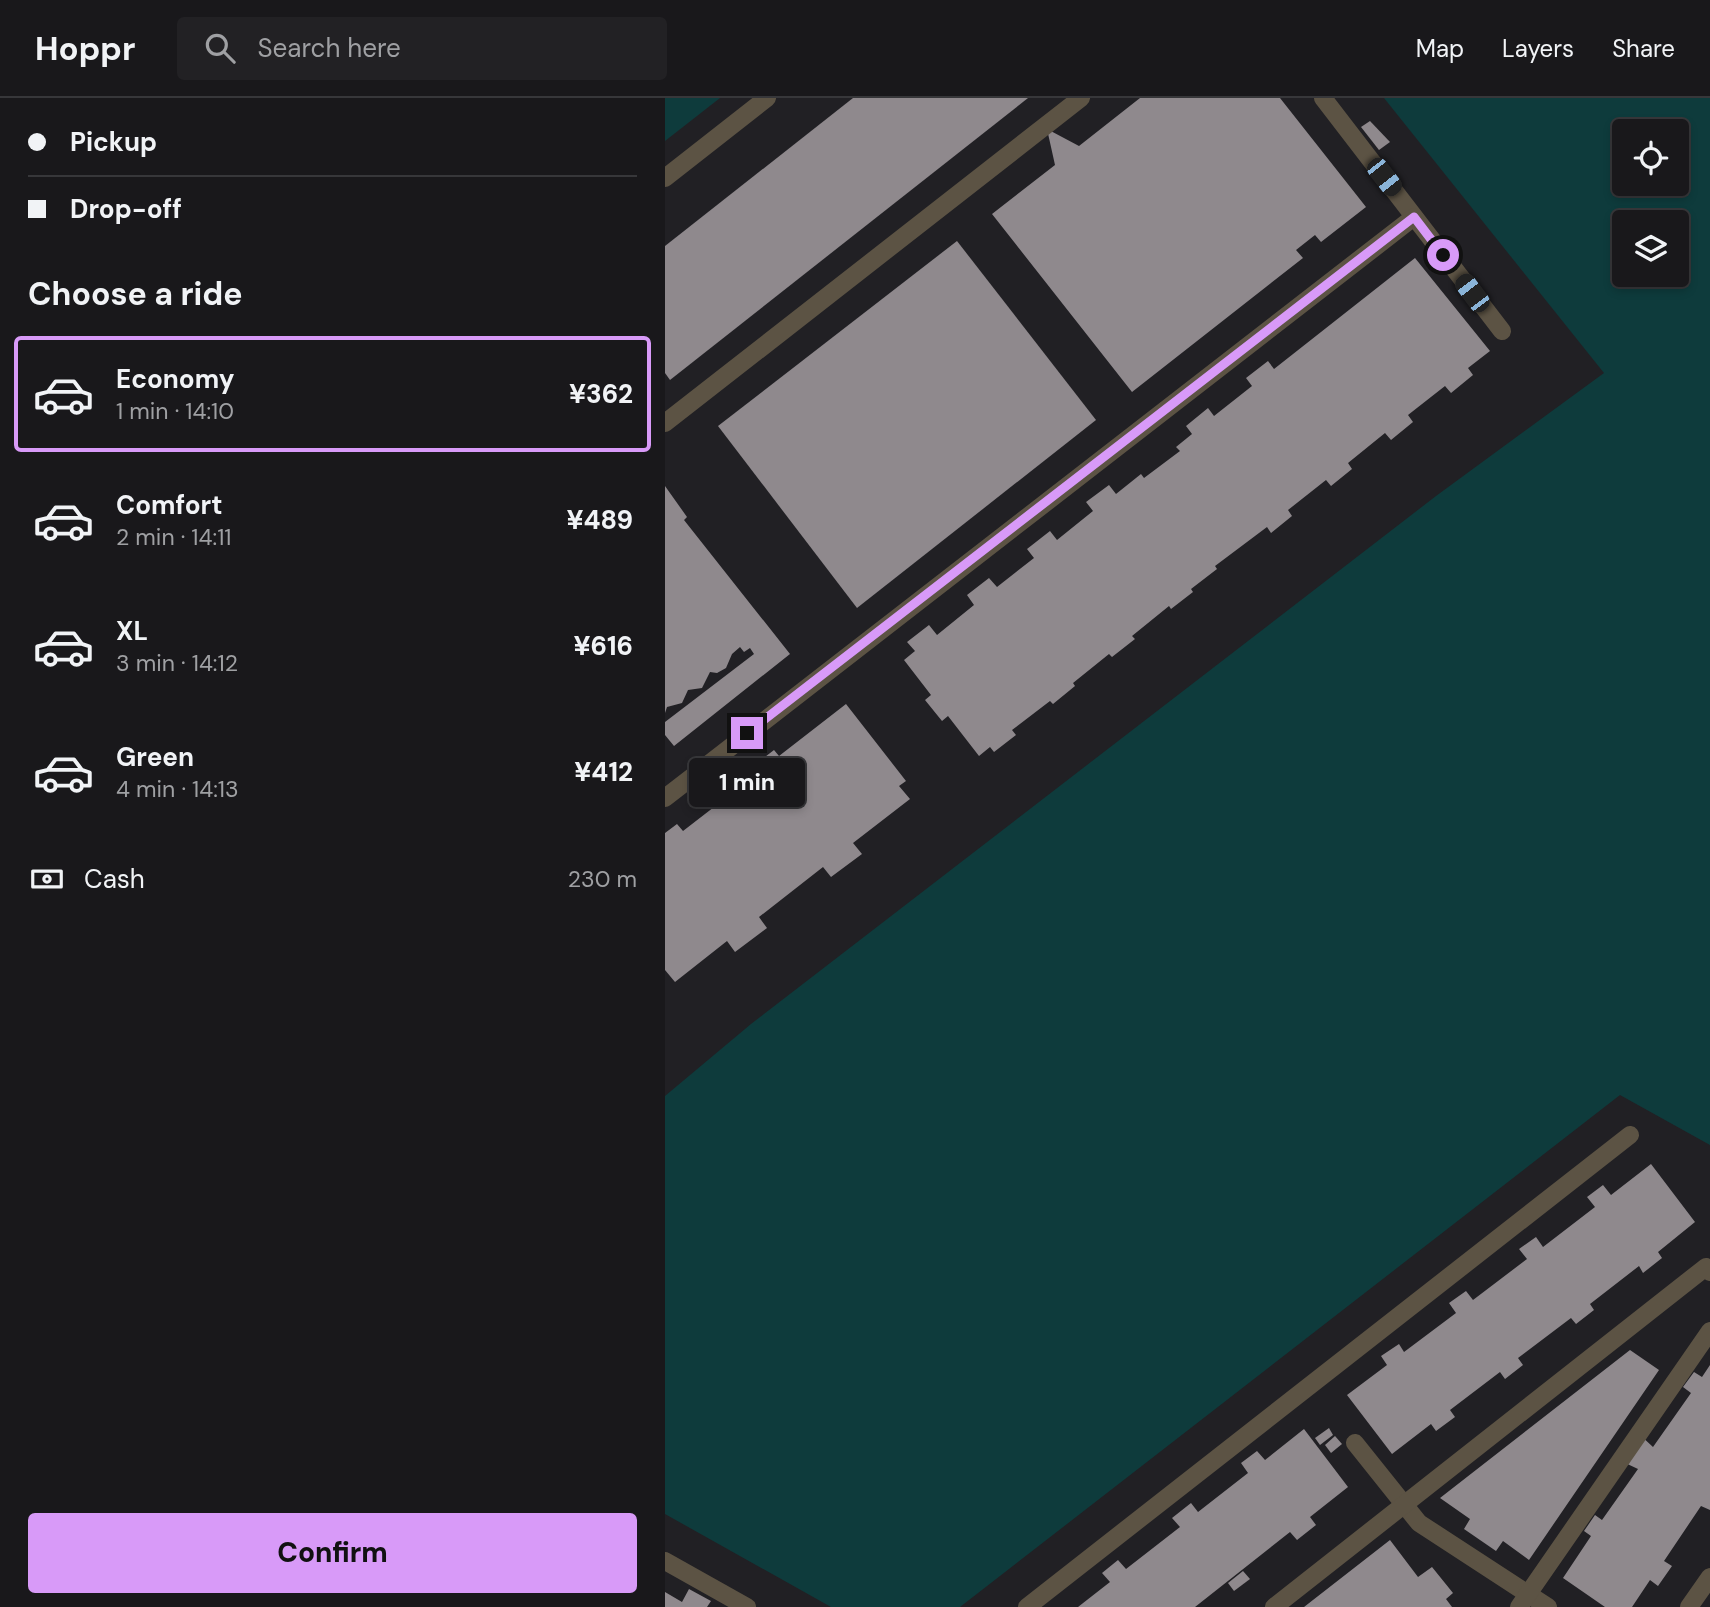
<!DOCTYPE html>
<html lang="en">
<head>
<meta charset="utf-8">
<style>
  body { margin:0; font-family:"DM Sans",sans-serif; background:#222124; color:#f1f3f6; height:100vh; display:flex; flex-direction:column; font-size:26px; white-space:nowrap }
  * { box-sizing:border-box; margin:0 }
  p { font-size:23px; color:#9fa0a3 }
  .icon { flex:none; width:38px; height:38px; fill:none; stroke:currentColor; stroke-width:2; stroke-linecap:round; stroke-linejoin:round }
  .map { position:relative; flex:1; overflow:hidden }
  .sheet { display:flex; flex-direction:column; background:#19181b; width:665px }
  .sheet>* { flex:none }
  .hud { display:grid; align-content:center; height:154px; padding:0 28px; background:#19181b }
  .buttons { position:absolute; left:947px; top:21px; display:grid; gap:14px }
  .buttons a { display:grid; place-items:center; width:77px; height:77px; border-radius:7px; background:#19181b; box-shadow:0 4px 10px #0003,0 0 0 2px #37373a; font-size:35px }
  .end { position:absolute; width:32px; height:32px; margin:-16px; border:9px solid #d89af8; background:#111; box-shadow:0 0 0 4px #111 }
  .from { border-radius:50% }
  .bubble { position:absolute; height:49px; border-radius:7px; background:#19181b; box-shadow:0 4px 10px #0003,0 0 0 2px #37373a; font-size:23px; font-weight:800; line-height:49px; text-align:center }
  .car { position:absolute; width:21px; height:42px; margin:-21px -10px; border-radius:9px; box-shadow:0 0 5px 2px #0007; background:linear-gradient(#222 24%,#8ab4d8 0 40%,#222 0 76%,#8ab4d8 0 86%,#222 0) }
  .hud b { display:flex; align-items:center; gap:24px; height:66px; font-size:26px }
  .hud b+b { border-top:2px solid #37373a }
  .hud i { width:18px; height:18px; background:#f1f3f6 }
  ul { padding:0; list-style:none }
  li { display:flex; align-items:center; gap:21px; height:116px; margin:0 14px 10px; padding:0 14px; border:4px solid transparent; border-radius:7px }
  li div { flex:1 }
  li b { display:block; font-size:26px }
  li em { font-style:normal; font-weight:800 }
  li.selected { border-color:#d89af8 }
  li>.icon { width:63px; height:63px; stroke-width:1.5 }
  h2 { padding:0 28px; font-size:32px; line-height:84px }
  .pay { display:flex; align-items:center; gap:18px; height:77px; padding:0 28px; font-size:26px }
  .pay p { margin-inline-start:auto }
  .action { display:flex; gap:14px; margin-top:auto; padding:14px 28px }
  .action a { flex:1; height:80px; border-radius:7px; background:#d89af8; color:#111; font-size:28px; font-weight:800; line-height:80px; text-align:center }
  header { display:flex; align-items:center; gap:42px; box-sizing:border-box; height:98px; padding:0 35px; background:#19181b; border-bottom:2px solid #37373a }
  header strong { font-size:33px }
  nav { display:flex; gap:38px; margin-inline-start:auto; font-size:24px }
  .search { width:490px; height:63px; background:#222124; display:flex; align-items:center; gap:18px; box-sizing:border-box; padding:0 24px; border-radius:7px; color:#9fa0a3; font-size:26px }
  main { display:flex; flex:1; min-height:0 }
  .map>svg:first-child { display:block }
  .water { fill:#0e3b3c; fill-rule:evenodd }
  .building { fill:#8f898d }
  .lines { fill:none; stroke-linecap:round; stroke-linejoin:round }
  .minor { stroke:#5c5344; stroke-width:18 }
  .route { stroke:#d89af8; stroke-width:9 }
</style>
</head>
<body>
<header>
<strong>Hoppr</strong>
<div class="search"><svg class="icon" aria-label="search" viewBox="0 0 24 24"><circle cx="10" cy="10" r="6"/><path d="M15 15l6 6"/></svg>Search here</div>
<nav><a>Map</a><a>Layers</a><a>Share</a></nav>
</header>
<main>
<section class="sheet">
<div class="hud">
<b><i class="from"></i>Pickup</b>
<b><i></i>Drop-off</b>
</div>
<h2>Choose a ride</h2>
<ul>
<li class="selected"><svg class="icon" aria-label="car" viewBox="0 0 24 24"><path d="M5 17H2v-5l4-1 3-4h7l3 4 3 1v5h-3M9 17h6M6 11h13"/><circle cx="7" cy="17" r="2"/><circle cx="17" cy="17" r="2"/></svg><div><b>Economy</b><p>1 min · 14:10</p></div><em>¥362</em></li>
<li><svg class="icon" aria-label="car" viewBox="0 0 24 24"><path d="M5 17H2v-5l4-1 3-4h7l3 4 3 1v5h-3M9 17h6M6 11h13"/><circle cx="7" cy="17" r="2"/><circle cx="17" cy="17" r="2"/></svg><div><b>Comfort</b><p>2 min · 14:11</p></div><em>¥489</em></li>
<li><svg class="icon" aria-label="car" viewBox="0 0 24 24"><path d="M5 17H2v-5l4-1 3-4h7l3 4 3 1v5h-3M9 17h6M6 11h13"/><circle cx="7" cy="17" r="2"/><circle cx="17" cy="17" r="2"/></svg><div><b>XL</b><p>3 min · 14:12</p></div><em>¥616</em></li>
<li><svg class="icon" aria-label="car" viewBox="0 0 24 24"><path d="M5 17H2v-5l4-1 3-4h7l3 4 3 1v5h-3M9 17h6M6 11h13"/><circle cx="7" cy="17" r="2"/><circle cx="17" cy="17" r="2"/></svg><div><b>Green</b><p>4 min · 14:13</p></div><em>¥412</em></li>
</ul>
<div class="pay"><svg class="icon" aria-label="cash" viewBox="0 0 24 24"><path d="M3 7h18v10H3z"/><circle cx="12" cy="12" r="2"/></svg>Cash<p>230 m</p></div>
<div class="action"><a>Confirm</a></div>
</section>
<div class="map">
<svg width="1045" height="1509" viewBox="0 0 1045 1509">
  <rect width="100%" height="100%" fill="#212024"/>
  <g class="water">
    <path d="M0,0H55L0,43Z"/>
    <path d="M719,0H1045V1047L955,997L295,1509H166L0,1416V998L86,926L771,398L939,275ZM959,33H1012V86H959ZM959,124H1012V177H959Z"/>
  </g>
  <g class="building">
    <path d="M188,0H363L5,282L0,275V148Z"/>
    <path d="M475,0H615L701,109L656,144L650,137L631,152L638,160L467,294L327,116L390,67L382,31L414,48Z"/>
    <path d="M705,23L725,44L714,52L696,29Z"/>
    <path d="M292,143L431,322L192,510L53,328Z"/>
    <path d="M750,160L825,253L803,270L808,277L786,295L780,288L743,317L748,324L726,342L720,335L683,365L687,371L666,388L661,382L623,412L627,418L606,435L602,429L550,468L552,471L526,491L528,494L506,511L504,508L467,538L470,541L447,559L444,556L408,585L410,588L388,606L385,603L347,632L351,637L329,654L325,649L314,658L283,618L277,623L260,602L266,597L239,562L250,553L242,544L264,527L272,537L309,507L302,497L324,480L332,489L369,460L362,451L385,433L392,442L428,413L421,404L444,387L451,396L476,376L479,380L515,353L511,349L527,336L521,328L543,310L549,318L587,288L581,280L603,263L609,271Z"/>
    <path d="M0,388L22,419L19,422L125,556L9,648L0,637V624L89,556L85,550L79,554L75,549L67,556L61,570L52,575L45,574L37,590L23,592L17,605L2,609L0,615Z"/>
    <path d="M181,606L241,683L234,688L245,701L188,745L197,756L166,779L158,769L94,819L102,830L70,854L62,843L10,884L0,872V735L12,726L18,733L93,675L88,668L109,652L114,658Z"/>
    <path d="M986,1066L1030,1124L993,1154L997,1160L978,1175L974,1168L925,1206L929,1212L911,1226L906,1220L853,1260L858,1267L840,1281L835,1274L785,1312L790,1319L771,1333L766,1326L727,1356L682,1297L722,1267L716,1258L734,1246L739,1254L791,1215L784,1205L801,1193L808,1202L862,1161L854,1151L871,1139L878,1149L930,1109L922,1099L938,1087L946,1097Z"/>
    <path d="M965,1252L994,1272L864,1462L838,1443L831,1453L799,1431L805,1421L775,1400Z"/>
    <path d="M1045,1267V1412L1036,1408L999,1463L1007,1468L993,1488L985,1482L967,1509H940L898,1480L926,1438L919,1433L930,1417L937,1422L973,1371L956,1363L974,1336L988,1349L1026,1295L1018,1289L1029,1274L1037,1279Z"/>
    <path d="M664,1330L668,1337L655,1347L650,1340Z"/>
    <path d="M639,1331L683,1389L645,1419L651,1427L632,1442L625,1434L530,1509H413L445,1484L437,1475L453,1462L461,1471L515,1429L507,1420L526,1405L533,1414L583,1375L576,1365L592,1353L600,1362Z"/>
    <path d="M670,1338L677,1346L666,1355L660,1347Z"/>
    <path d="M725,1442L753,1479L767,1469L788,1495L781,1501L787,1509H639Z"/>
    <path d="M578,1473L585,1481L569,1493L563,1485Z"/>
    <path d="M24,1491L46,1503L42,1509H0V1494L17,1504Z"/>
  </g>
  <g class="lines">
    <g class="minor">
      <path d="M658,0L837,233"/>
      <path d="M0,80L102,0"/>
      <path d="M0,325L416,0"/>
      <path d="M0,700L749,119"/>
      <path d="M690,1345L754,1425L883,1509"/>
      <path d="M0,1463L82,1509"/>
      <path d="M362,1509L965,1037"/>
      <path d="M609,1509L1041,1169L1045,1174"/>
      <path d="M854,1509L1045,1233"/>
      <path d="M1024,1509L1045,1479"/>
    </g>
  </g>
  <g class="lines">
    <path class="route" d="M82,635L749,119L778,157"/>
  </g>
</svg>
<div class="buttons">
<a><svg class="icon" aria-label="locate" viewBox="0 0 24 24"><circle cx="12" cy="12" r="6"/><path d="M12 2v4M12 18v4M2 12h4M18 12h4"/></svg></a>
<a><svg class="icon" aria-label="layers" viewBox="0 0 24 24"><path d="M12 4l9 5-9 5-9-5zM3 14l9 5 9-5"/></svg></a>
</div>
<i class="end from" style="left:778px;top:157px"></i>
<i class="end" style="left:82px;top:635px"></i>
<div class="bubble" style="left:24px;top:660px;width:116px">1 min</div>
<i class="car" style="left:719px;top:79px;rotate:142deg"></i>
<i class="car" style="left:807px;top:195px;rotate:323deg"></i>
</div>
</main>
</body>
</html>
